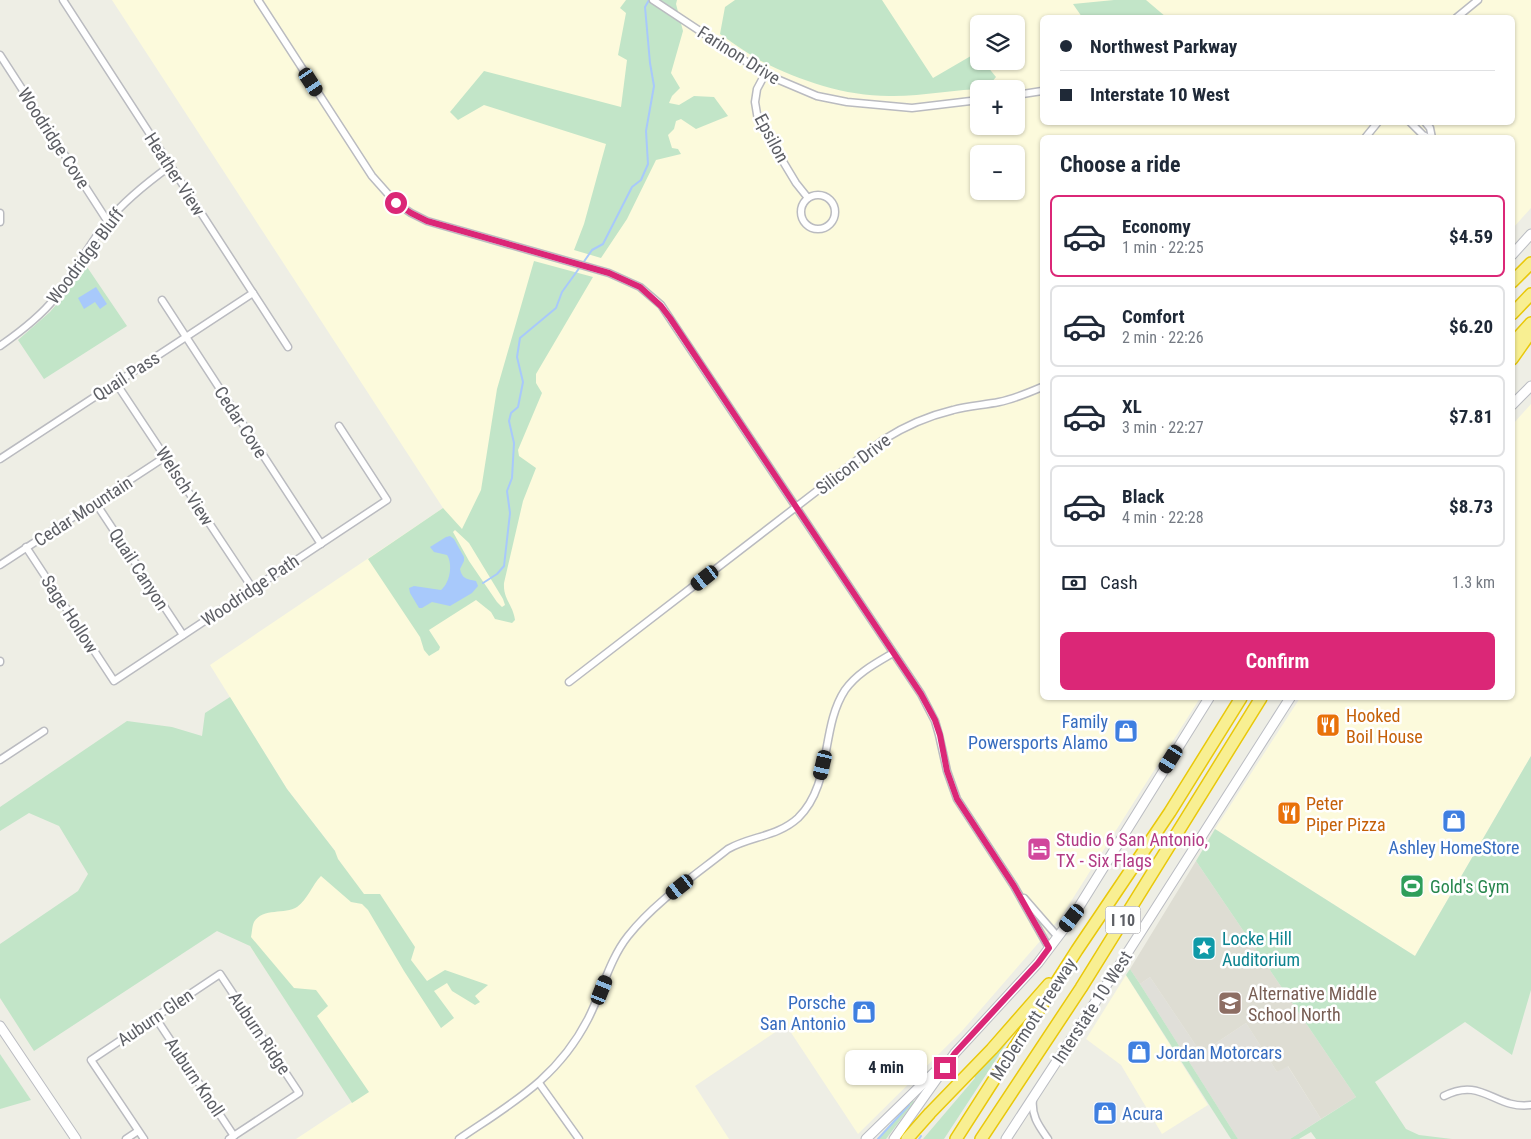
<!DOCTYPE html>
<html lang="en">
<head>
<meta charset="utf-8">
<style>
  body { margin:0; font-family:"Roboto Condensed",sans-serif; background:#f6f6f7; color:#1f2937; height:100vh; display:flex; flex-direction:column; font-size:19px; white-space:nowrap }
  * { box-sizing:border-box; margin:0 }
  p { font-size:16px; color:#747a83 }
  .icon { flex:none; width:28px; height:28px; fill:none; stroke:currentColor; stroke-width:2; stroke-linecap:round; stroke-linejoin:round }
  .map { position:relative; flex:1; overflow:hidden }
  .details { position:absolute; left:1040px; top:135px; width:475px; height:565px; display:flex; flex-direction:column; background:#fff; border-radius:8px; box-shadow:0 1px 4px #0004 }
  .details>* { flex:none }
  .hud { position:absolute; left:1040px; top:15px; width:475px; height:110px; border-radius:8px; box-shadow:0 1px 4px #0004; display:grid; align-content:center; height:110px; padding:0 20px; background:#fff }
  .buttons { position:absolute; left:970px; top:15px; display:grid; gap:10px }
  .buttons a { display:grid; place-items:center; width:55px; height:55px; border-radius:8px; background:#fff; box-shadow:0 1px 4px #0004; font-size:25px }
  .end { position:absolute; width:22px; height:22px; margin:-11px; border:6px solid #db2777; background:#fff; box-shadow:0 0 0 2px #fff }
  .from { border-radius:50% }
  .bubble { position:absolute; height:35px; border-radius:8px; background:#fff; box-shadow:0 1px 4px #0004; font-size:16px; font-weight:700; line-height:35px; text-align:center }
  .car { position:absolute; width:15px; height:30px; margin:-15px -8px; border-radius:6px; box-shadow:0 0 4px 1px #0007; background:linear-gradient(#222 24%,#8ab4d8 0 40%,#222 0 76%,#8ab4d8 0 86%,#222 0) }
  .hud b { display:flex; align-items:center; gap:18px; height:48px; font-size:19px }
  .hud b+b { border-top:1px solid #e0e1e3 }
  .hud i { width:12px; height:12px; background:#1f2937 }
  ul { padding:0; list-style:none }
  li { display:flex; align-items:center; gap:15px; height:82px; margin:0 10px 8px; padding:0 10px; border:2px solid #e0e1e3; border-radius:8px }
  li div { flex:1 }
  li b { display:block; font-size:19px }
  li em { font-style:normal; font-weight:700 }
  li.on { border-color:#db2777 }
  li>.icon { width:45px; height:45px; stroke-width:1.5 }
  h2 { padding:0 20px; font-size:22px; line-height:60px }
  .pay { display:flex; align-items:center; gap:12px; height:55px; padding:0 20px; font-size:19px }
  .pay p { margin-inline-start:auto }
  .button { display:flex; gap:10px; margin-top:auto; padding:10px 20px }
  .button a { flex:1; height:58px; border-radius:8px; background:#db2777; color:#fff; font-size:20px; font-weight:700; line-height:58px; text-align:center }
  .map>svg:first-child { display:block }
  .commercial { fill:#fcfadc; fill-rule:evenodd }
  .industrial { fill:#e0dfd9 }
  .education { fill:#deddd3 }
  .green { fill:#c2e5c8; fill-rule:evenodd }
  .water { fill:#a8c9fb }
  .lines { fill:none; stroke-linecap:round; stroke-linejoin:round }
  .stream { stroke:#a8c9fb; stroke-width:2 }
  .street-casing { stroke:#babbc0; stroke-width:9 }
  .secondary-casing { stroke:#babcc2; stroke-width:11 }
  .highway-casing { stroke:#e9c80a; stroke-width:14 }
  .street { stroke:#fff; stroke-width:6 }
  .secondary { stroke:#fff; stroke-width:9 }
  .highway { stroke:#f8ef92; stroke-width:11 }
  .route { stroke:#db2777; stroke-width:6 }
  .labels { text-anchor:middle; dominant-baseline:central; stroke-width:5; stroke-linejoin:round; paint-order:stroke }
  .shield { fill:#fff; stroke:#8e8f93; stroke-width:1 }
  .shield-label { font-size:16px; font-weight:bold; fill:#5d5f65 }
  .street-label { font-size:18px; fill:#5d5f65; stroke:#fff }
  .food-label { font-size:18px; fill:#c56008; stroke:#fff; text-anchor:start }
  .shop-label { font-size:18px; fill:#366cbe; stroke:#fff; text-anchor:end }
  .hotel-label { font-size:18px; fill:#b23c85; stroke:#fff; text-anchor:start }
  .leisure-label { font-size:18px; fill:#27864d; stroke:#fff; text-anchor:start }
  .culture-label { font-size:18px; fill:#0d838f; stroke:#fff; text-anchor:start }
  .education-label { font-size:18px; fill:#785e54; stroke:#fff; text-anchor:start }
</style>
</head>
<body>
<div class="map">
<svg width="1531" height="1139" viewBox="0 0 1531 1139">
  <rect width="100%" height="100%" fill="#eeeee5"/>
  <g class="commercial">
    <path d="M112,0H1531V208L1513,228L1512,138H1042V698H1200L1061,917L962,1031L858,1134L786,1025L695,1086L729,1139H296L352,1102L233,920L335,851L287,789L210,665L443,508ZM1042,18H1512V122H1042ZM979,24H1016V61H979ZM979,89H1016V126H979ZM979,154H1016V191H979Z"/>
    <path d="M1531,404V756L1415,956L1215,829L1300,698H1512L1513,424Z"/>
    <path d="M1126,975L1208,1105L1162,1134L1121,1065L1086,1039Z"/>
  </g>
  <path class="industrial" d="M1150,977L1201,1053L1246,1023L1277,1072L1287,1065L1321,1119L1290,1139H1238L1140,984Z"/>
  <path class="education" d="M1196,861L1356,1097L1321,1119L1288,1066L1277,1072L1246,1023L1201,1053L1150,977L1140,984L1130,969Z"/>
  <g class="green">
    <path d="M626,0H677L676,4L683,31L671,73L680,88L672,96L669,103L679,105L694,96L714,97L728,116L696,129L681,119L676,121L674,129L668,135L672,148L678,149L681,154L656,160L627,219L601,258L574,250L584,224L606,144L484,105L458,120L450,112L484,71L621,107L627,60L618,55L626,13L620,8Z"/>
    <path d="M735,0H882L933,78L976,53L979,56V61H983L996,77L986,89C957,89 924,96 893,96C848,97 800,81 761,61C747,53 733,43 720,34L725,7Z"/>
    <path d="M1114,0H1146L1166,17H1082L1073,4Z"/>
    <path d="M534,261L593,277L536,374V383L542,393L518,450L519,456L536,468L523,501L504,583C503,600 513,604 515,620L512,623L495,619L491,612L476,600L429,630L440,647L439,650L429,656L424,650L420,637L368,559L443,508L462,529L481,490L497,389ZM455,530L469,543L503,599L505,605L502,607L497,602L469,561L453,532Z"/>
    <path d="M85,264L127,326L44,379L18,340L50,312L62,298Z"/>
    <path d="M230,697L287,789L335,851L338,859L364,894H380L415,947L411,960L427,981L445,970L488,985L475,996L480,1002L475,1005L452,991L447,983L434,991L454,1018L441,1028L404,971L368,910L362,904L351,902L321,876C312,885 308,899 297,907C285,915 263,907 254,922C252,926 252,933 251,937L294,988L316,990L328,1006L317,1016L369,1092L352,1103L250,946L217,931L34,1051L0,998V944L78,891L88,874L59,826L29,813L0,831V807L127,721L172,727L202,736L205,713Z"/>
    <path d="M1531,756V990L1512,1055L1465,1022L1375,1082L1406,1129L1419,1135L1452,1139H1316L1311,1132L1299,1139H1290L1356,1097L1196,861L1215,829L1415,956Z"/>
    <path d="M1130,969L1140,984L1238,1139H1231L1126,975Z"/>
    <path d="M1008,1036L1010,1038L944,1139H923L975,1078L973,1074Z"/>
    <path d="M0,1054L31,1100L0,1109Z"/>
    <path d="M913,1100L914,1102L886,1139H878Z"/>
  </g>
  <g class="water">
    <path d="M96,287L107,304L100,309L95,302L84,309L78,298Z"/>
    <path d="M450,536L454,539L464,557V561L460,569C462,579 467,579 476,581L478,586L472,593L450,606L432,602L422,608H419L410,593L409,588L414,586L441,590C450,583 453,564 447,555L434,552L430,547L446,537Z"/>
  </g>
  <g class="lines">
    <g class="stream">
      <path d="M583,263L592,250L603,244L632,187L641,180L648,164L646,131L654,86L650,63L645,7L649,0"/>
      <path d="M483,583L497,574L504,566L510,513L507,491L512,478L514,443L509,421L511,413L518,407L523,382L517,357L520,338L556,308L562,292L580,267"/>
      <path d="M878,1139L909,1105"/>
      <path d="M919,1139L921,1136"/>
    </g>
    <g class="street-casing">
      <g id="street">
        <path d="M63,0L288,347"/>
        <path d="M258,0L372,176L396,203L411,213L427,221L609,273L640,287L661,305L921,694L935,721L939,735L947,771L957,799L1014,886L1049,948"/>
        <path d="M653,0L765,74L817,96L847,102L912,108L979,100"/>
        <path d="M1456,18L1478,0"/>
        <path d="M0,55L108,222"/>
        <path d="M765,74L757,89L755,102L758,120L796,183L808,198"/>
        <path d="M1016,95L1042,91"/>
        <path d="M1410,122L1423,135L1429,138"/>
        <path d="M1425,122L1430,128L1432,138"/>
        <path d="M1365,138L1378,122"/>
        <circle cx="818" cy="212" r="17"/>
        <path d="M0,213V222"/>
        <path d="M162,300L321,544"/>
        <path d="M0,346C20,332 40,317 55,298C74,274 88,245 107,222C125,200 148,182 170,166"/>
        <path d="M116,383L253,589"/>
        <path d="M0,459L253,293"/>
        <path d="M95,502L183,635"/>
        <path d="M26,547L114,681L387,500L339,426"/>
        <path d="M0,565L165,457"/>
        <path d="M0,662V661"/>
        <path d="M569,682L883,440C905,426 928,416 953,410C968,406 984,405 999,402C1014,399 1028,393 1042,387"/>
        <path d="M0,760L44,731"/>
        <path d="M1024,898L1058,937"/>
        <path d="M155,1017L234,1136"/>
        <path d="M539,1083L579,1139"/>
        <path d="M1444,1096C1482,1076 1495,1110 1531,1105"/>
        <path d="M1033,1099C1031,1116 1039,1126 1048,1139"/>
        <path d="M126,1139L138,1131"/>
        <path d="M144,1139L91,1060L220,974L299,1093L229,1139"/>
        <path d="M459,1139C512,1103 557,1079 588,1019C602,992 609,960 628,936C655,902 694,876 728,849C751,836 777,837 798,818C833,784 820,728 845,690C857,673 876,663 893,653"/>
      </g>
    </g>
    <g class="secondary-casing">
      <g id="secondary">
        <path d="M1512,255L1531,234"/>
        <path d="M1512,405L1531,386"/>
        <path d="M0,1026L76,1139"/>
        <path d="M866,1139L940,1067"/>
        <path d="M894,1139L955,1053L1038,963L1072,918L1209,698"/>
        <path d="M1006,1139L1126,955L1290,698"/>
      </g>
    </g>
    <g class="highway-casing">
      <g id="highway">
        <path d="M1512,282L1531,263"/>
        <path d="M1512,314L1531,294"/>
        <path d="M1512,344L1531,323"/>
        <path d="M1512,359L1531,332"/>
        <path d="M907,1139L930,1113L992,1049L1049,984"/>
        <path d="M956,1139L1077,950L1170,812L1241,698"/>
        <path d="M981,1139L1081,988L1261,698"/>
      </g>
    </g>
    <use href="#street" class="street"/>
    <use href="#secondary" class="secondary"/>
    <use href="#highway" class="highway"/>
  </g>
  <g class="lines">
    <path class="route" d="M396,203L411,213L427,221L609,273L640,287L661,306L670,318L921,694L935,720L940,735L947,771L957,799L1014,886L1049,948L1038,963L955,1053L945,1068"/>
  </g>
  <defs>
    <g id="restaurant-square" transform="scale(1.25)"><rect x="-9" y="-9" width="18" height="18" rx="4" fill="#e8710a" stroke="#fff"/><path d="M-5-6h1v4h1v-4h1v4h1v-4h1v5L-1.5 .5V6h-2V.5L-5-1ZM5-6V6H3V1.5H1.5Q1.5-4 5-6Z" fill="#fff"/></g>
    <g id="shop-square" transform="scale(1.25)"><rect x="-9" y="-9" width="18" height="18" rx="4" fill="#3f7fe0" stroke="#fff"/><path d="M-5-2.5h2.3a2.7 3.5 0 0 1 5.4 0H5L5.5 6h-11ZM-1.5-2.5h3a1.5 2.3 0 0 0-3 0Z" fill="#fff"/></g>
    <g id="hotel-square" transform="scale(1.25)"><rect x="-9" y="-9" width="18" height="18" rx="4" fill="#d1479c" stroke="#fff"/><path d="M-6-4.5h1.5V1H6V5H4.5V3h-9V5H-6ZM-4 0a1.8 1.8 0 1 1 3.6 0ZM.5 0V-2.5h3Q6-2.5 6 0Z" fill="#fff"/></g>
    <g id="stadium-square" transform="scale(1.25)"><rect x="-9" y="-9" width="18" height="18" rx="4" fill="#2e9e5b" stroke="#fff"/><path d="M0-5a6.5 5 0 1 0 0 10a6.5 5 0 1 0 0-10ZM-3.5-1.8h7v3.6h-7Z" fill="#fff"/></g>
    <g id="sight-square" transform="scale(1.25)"><rect x="-9" y="-9" width="18" height="18" rx="4" fill="#0f9aa8" stroke="#fff"/><path d="M0-6L1.8-2.2L6-1.7L2.9 1.2L3.7 5.4L0 3.3L-3.7 5.4L-2.9 1.2L-6-1.7L-1.8-2.2Z" fill="#fff"/></g>
    <g id="school-square" transform="scale(1.25)"><rect x="-9" y="-9" width="18" height="18" rx="4" fill="#8d6e63" stroke="#fff"/><path d="M0-5L7-2L0 1L-7-2ZM-4 1L0 2.5L4 1V4Q0 6-4 4Z" fill="#fff"/></g>
  </defs>
  <g fill-rule="evenodd">
    <use href="#restaurant-square" x="1328" y="725"/>
    <use href="#shop-square" x="1126" y="731"/>
    <use href="#restaurant-square" x="1289" y="813"/>
    <use href="#shop-square" x="1454" y="821"/>
    <use href="#hotel-square" x="1039" y="849"/>
    <use href="#stadium-square" x="1412" y="886"/>
    <use href="#sight-square" x="1204" y="948"/>
    <use href="#school-square" x="1230" y="1003"/>
    <use href="#shop-square" x="864" y="1012"/>
    <use href="#shop-square" x="1139" y="1052"/>
    <use href="#shop-square" x="1105" y="1113"/>
  </g>
  <g class="labels">
    <rect class="shield" x="1105.5" y="906.5" width="35" height="27" rx="4"/>
    <g class="shield-label">
      <text x="1123" y="920">I 10</text>
    </g>
    <g class="street-label">
      <text transform="translate(739 55) rotate(32)">Farinon Drive</text>
      <text transform="translate(54 138) rotate(57)">Woodridge Cove</text>
      <text transform="translate(772 138) rotate(62)">Epsilon</text>
      <text transform="translate(175 174) rotate(57)">Heather View</text>
      <text transform="translate(85 256) rotate(-53)">Woodridge Bluff</text>
      <text transform="translate(126 376) rotate(-33)">Quail Pass</text>
      <text transform="translate(241 422) rotate(57)">Cedar Cove</text>
      <text transform="translate(853 464) rotate(-37)">Silicon Drive</text>
      <text transform="translate(185 486) rotate(57)">Welsch View</text>
      <text transform="translate(83 511) rotate(-33)">Cedar Mountain</text>
      <text transform="translate(139 569) rotate(57)">Quail Canyon</text>
      <text transform="translate(250 590) rotate(-34)">Woodridge Path</text>
      <text transform="translate(70 614) rotate(57)">Sage Hollow</text>
      <text transform="translate(1092 1007) rotate(-57)">Interstate 10 West</text>
      <text transform="translate(155 1017) rotate(-34)">Auburn Glen</text>
      <text transform="translate(1033 1019) rotate(-57)">McDermott Freeway</text>
      <text transform="translate(260 1033) rotate(56)">Auburn Ridge</text>
      <text transform="translate(195 1077) rotate(56)">Auburn Knoll</text>
    </g>
    <g class="food-label">
      <text x="1346" y="715">Hooked<tspan x="1346" dy="21">Boil House</tspan></text>
      <text x="1306" y="803">Peter<tspan x="1306" dy="21">Piper Pizza</tspan></text>
    </g>
    <g class="shop-label">
      <text x="1108" y="721">Family<tspan x="1108" dy="21">Powersports Alamo</tspan></text>
      <text x="1454" y="847" text-anchor="middle">Ashley HomeStore</text>
      <text x="846" y="1002">Porsche<tspan x="846" dy="21">San Antonio</tspan></text>
      <text x="1156" y="1052" text-anchor="start">Jordan Motorcars</text>
      <text x="1122" y="1113" text-anchor="start">Acura</text>
    </g>
    <g class="hotel-label">
      <text x="1056" y="839">Studio 6 San Antonio,<tspan x="1056" dy="21">TX - Six Flags</tspan></text>
    </g>
    <g class="leisure-label">
      <text x="1430" y="886">Gold's Gym</text>
    </g>
    <g class="culture-label">
      <text x="1222" y="938">Locke Hill<tspan x="1222" dy="21">Auditorium</tspan></text>
    </g>
    <g class="education-label">
      <text x="1248" y="993">Alternative Middle<tspan x="1248" dy="21">School North</tspan></text>
    </g>
  </g>
</svg>
<div class="buttons">
<a><svg class="icon" aria-label="layers" viewBox="0 0 24 24"><path d="M12 4l9 5-9 5-9-5zM3 14l9 5 9-5"/></svg></a>
<a>+</a>
<a>−</a>
</div>
<i class="end from" style="left:396px;top:203px"></i>
<i class="end" style="left:945px;top:1068px"></i>
<div class="bubble" style="left:845px;top:1050px;width:82px">4 min</div>
<i class="car" style="left:311px;top:82px;rotate:147deg"></i>
<i class="car" style="left:705px;top:578px;rotate:232deg"></i>
<i class="car" style="left:1171px;top:759px;rotate:212deg"></i>
<i class="car" style="left:823px;top:765px;rotate:193deg"></i>
<i class="car" style="left:680px;top:887px;rotate:232deg"></i>
<i class="car" style="left:1072px;top:918px;rotate:217deg"></i>
<i class="car" style="left:602px;top:990px;rotate:22deg"></i>
<div class="hud">
<b><i class="from"></i>Northwest Parkway</b>
<b><i></i>Interstate 10 West</b>
</div>
<section class="details">
<h2>Choose a ride</h2>
<ul>
<li class="on"><svg class="icon" aria-label="car" viewBox="0 0 24 24"><path d="M5 17H2v-5l4-1 3-4h7l3 4 3 1v5h-3M9 17h6M6 11h13"/><circle cx="7" cy="17" r="2"/><circle cx="17" cy="17" r="2"/></svg><div><b>Economy</b><p>1 min · 22:25</p></div><em>$4.59</em></li>
<li><svg class="icon" aria-label="car" viewBox="0 0 24 24"><path d="M5 17H2v-5l4-1 3-4h7l3 4 3 1v5h-3M9 17h6M6 11h13"/><circle cx="7" cy="17" r="2"/><circle cx="17" cy="17" r="2"/></svg><div><b>Comfort</b><p>2 min · 22:26</p></div><em>$6.20</em></li>
<li><svg class="icon" aria-label="car" viewBox="0 0 24 24"><path d="M5 17H2v-5l4-1 3-4h7l3 4 3 1v5h-3M9 17h6M6 11h13"/><circle cx="7" cy="17" r="2"/><circle cx="17" cy="17" r="2"/></svg><div><b>XL</b><p>3 min · 22:27</p></div><em>$7.81</em></li>
<li><svg class="icon" aria-label="car" viewBox="0 0 24 24"><path d="M5 17H2v-5l4-1 3-4h7l3 4 3 1v5h-3M9 17h6M6 11h13"/><circle cx="7" cy="17" r="2"/><circle cx="17" cy="17" r="2"/></svg><div><b>Black</b><p>4 min · 22:28</p></div><em>$8.73</em></li>
</ul>
<div class="pay"><svg class="icon" aria-label="cash" viewBox="0 0 24 24"><path d="M3 7h18v10H3z"/><circle cx="12" cy="12" r="2"/></svg>Cash<p>1.3 km</p></div>
<div class="button"><a>Confirm</a></div>
</section>
</div>
</body>
</html>
